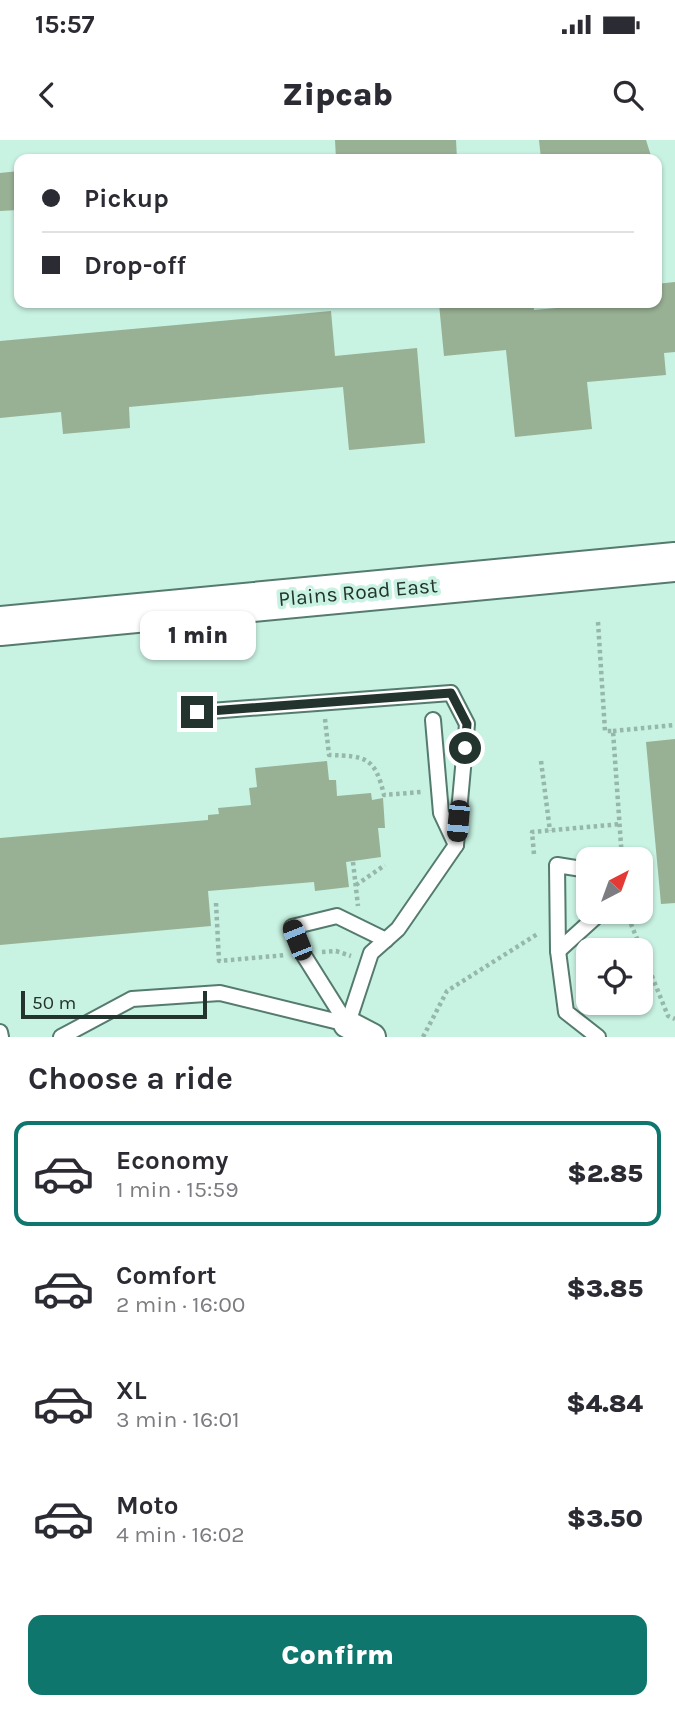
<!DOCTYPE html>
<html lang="en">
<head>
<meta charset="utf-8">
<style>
  body { margin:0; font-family:Karla,sans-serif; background:#f2f2f3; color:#2b2b33; height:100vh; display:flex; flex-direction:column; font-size:26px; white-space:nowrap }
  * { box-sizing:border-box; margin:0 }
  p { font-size:23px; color:#7c7c81 }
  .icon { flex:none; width:38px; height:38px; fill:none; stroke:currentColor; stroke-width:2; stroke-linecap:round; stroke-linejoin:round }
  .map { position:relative; height:897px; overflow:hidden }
  .drawer { display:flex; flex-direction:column; background:#fff; flex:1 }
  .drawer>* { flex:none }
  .guide { position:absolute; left:14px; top:14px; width:648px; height:154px; border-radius:14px; box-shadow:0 2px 5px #0004; display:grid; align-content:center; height:154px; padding:0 28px; background:#fff }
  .needle { width:46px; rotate:41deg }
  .controls { position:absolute; left:576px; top:707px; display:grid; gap:14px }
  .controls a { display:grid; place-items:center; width:77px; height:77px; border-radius:14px; background:#fff; box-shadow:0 2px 5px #0004; font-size:35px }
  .scale { position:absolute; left:21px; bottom:18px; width:186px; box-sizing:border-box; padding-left:7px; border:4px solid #23332d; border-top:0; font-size:19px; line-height:24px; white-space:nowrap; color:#23332d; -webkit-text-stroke:5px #c8f2e2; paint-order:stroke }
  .end { position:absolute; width:32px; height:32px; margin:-16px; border:9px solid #23332d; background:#fff; box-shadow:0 0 0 4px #fff }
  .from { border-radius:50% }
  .bubble { position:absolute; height:49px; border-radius:14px; background:#fff; box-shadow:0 2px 5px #0004; font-size:23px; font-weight:800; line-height:49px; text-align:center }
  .car { position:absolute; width:21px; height:42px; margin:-21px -10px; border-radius:9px; box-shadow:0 0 5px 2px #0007; background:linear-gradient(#222 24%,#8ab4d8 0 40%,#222 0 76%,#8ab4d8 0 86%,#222 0) }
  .guide b { display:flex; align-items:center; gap:24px; height:66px; font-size:26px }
  .guide b+b { border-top:2px solid #e1e1e2 }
  .guide i { width:18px; height:18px; background:#2b2b33 }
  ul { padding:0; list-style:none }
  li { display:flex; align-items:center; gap:21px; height:105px; margin:0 14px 10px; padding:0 14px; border:4px solid transparent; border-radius:14px }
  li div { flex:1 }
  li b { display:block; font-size:26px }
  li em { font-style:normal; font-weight:800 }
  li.on { border-color:#0f766e }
  li>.icon { width:63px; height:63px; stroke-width:1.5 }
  h2 { padding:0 28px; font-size:32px; line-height:84px }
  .button { display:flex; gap:14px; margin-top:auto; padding:14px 28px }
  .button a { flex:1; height:80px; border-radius:14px; background:#0f766e; color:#fff; font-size:28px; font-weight:800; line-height:80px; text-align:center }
  .status { display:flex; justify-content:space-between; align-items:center; height:49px; padding:0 35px; background:#fff; direction:ltr }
  .status svg { height:19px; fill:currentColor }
  header { display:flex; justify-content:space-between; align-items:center; height:91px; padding:0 28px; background:#fff; font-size:32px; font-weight:800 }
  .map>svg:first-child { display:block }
  .building { fill:#98b094 }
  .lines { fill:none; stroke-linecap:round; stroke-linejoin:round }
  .lane-casing { stroke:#557b6e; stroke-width:18 }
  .street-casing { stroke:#557b6e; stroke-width:30 }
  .secondary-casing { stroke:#557b6e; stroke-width:42 }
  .path { stroke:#96b8ab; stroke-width:4.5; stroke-dasharray:3.5 3.5; stroke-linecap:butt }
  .lane { stroke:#fff; stroke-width:14 }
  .street { stroke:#fff; stroke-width:26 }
  .secondary { stroke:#fff; stroke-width:38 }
  .route { stroke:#23332d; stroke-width:9 }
  .labels { text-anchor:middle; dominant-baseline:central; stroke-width:7; stroke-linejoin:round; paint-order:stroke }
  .street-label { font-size:21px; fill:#23332d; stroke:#c8f2e2 }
</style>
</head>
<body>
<div class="status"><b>15:57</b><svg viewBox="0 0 49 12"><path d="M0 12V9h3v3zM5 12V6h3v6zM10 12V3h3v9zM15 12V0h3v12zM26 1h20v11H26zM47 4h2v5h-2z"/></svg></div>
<header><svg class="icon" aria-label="back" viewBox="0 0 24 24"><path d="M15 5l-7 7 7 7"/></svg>Zipcab<svg class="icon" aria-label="search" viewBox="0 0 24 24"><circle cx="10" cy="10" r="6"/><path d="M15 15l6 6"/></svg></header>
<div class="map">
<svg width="675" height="897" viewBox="0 0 675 897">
  <rect width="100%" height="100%" fill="#c8f2e2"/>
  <g class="building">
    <path d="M335,0H456L457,19H336Z"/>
    <path d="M539,0H646L652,19H541Z"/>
    <path d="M19,31V70L0,71V33Z"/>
    <path d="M675,142V212L664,213L666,235L587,242L592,289L515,297L506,210L444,216L439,164L533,163L534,170L611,163H656V144Z"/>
    <path d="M331,171L335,216L417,208L425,303L349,310L343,247L129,267L130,288L63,294L61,272L0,278V201Z"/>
    <path d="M675,599V763L661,764L646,602Z"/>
    <path d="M327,621L329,640H336L337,656L371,653L372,660L383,658L385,688H378L381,717L346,722L349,747L315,751L314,742L208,751L211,786L0,805V698L208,680V675L219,674L218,668L251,665L249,648L257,647L255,628Z"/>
  </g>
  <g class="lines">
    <g class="lane-casing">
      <g id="lane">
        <path d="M197,572L451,553L467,584L456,705L398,789L371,813L346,889"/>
        <path d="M433,580L441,673L456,705"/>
        <path d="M588,730L557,725L558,811L566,872L598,897"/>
        <path d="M558,811L601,772"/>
        <path d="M347,884L303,814L292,787L337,776L386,800"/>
        <path d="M0,892L1,897"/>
        <path d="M61,897L132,859L220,853L347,884"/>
      </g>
    </g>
    <g class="street-casing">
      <path id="street" d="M347,884L372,897"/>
    </g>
    <g class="secondary-casing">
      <path id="secondary" d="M0,486L675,422"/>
    </g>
    <g class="path">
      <path d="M598,482L605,591H613L622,719"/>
      <path d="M325,579L329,615C366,616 375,617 384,655L421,652"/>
      <path d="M613,591L675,585"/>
      <path d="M541,621L550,691"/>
      <path d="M534,714L532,692L621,684"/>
      <path d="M353,722L358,766"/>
      <path d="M356,745L385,725"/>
      <path d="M216,763L219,821L286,815"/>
      <path d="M624,772L627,774L668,876L675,879"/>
      <path d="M322,812L336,811L351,816"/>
      <path d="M423,897L447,851L539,793"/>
    </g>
    <use href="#lane" class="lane"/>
    <use href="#street" class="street"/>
    <use href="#secondary" class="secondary"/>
  </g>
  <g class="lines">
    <path class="route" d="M197,572L451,553L467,584L465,608"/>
  </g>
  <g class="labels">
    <g class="street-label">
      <text transform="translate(358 452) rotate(-5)">Plains Road East</text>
    </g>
  </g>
</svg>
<div class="controls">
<a><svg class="needle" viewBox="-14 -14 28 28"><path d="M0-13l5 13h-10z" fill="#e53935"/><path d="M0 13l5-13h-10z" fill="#7c7c81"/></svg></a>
<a><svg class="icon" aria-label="locate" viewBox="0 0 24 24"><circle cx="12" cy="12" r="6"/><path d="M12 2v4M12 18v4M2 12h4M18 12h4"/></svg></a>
</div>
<div class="scale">50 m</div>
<i class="end from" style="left:465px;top:608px"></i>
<i class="end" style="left:197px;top:572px"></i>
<div class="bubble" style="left:140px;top:471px;width:116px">1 min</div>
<i class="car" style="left:458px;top:681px;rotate:185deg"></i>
<i class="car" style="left:297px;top:800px;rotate:338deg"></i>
<div class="guide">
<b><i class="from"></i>Pickup</b>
<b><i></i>Drop-off</b>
</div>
</div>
<section class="drawer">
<h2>Choose a ride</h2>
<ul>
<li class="on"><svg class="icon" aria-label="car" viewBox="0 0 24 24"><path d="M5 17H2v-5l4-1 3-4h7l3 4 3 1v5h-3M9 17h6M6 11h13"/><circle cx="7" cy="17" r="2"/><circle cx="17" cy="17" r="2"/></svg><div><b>Economy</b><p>1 min · 15:59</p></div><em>$2.85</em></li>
<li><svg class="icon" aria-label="car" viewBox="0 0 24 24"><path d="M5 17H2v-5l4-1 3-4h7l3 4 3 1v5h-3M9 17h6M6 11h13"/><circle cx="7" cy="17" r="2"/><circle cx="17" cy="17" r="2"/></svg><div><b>Comfort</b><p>2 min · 16:00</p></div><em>$3.85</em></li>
<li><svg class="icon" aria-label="car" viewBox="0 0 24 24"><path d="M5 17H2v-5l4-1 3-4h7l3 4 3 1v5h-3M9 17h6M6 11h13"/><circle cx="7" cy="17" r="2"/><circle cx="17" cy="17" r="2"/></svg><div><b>XL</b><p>3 min · 16:01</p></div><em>$4.84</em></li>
<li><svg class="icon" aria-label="car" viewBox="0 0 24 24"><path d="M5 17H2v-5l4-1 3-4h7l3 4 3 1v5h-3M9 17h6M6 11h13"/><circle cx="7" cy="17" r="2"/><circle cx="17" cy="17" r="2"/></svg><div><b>Moto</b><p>4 min · 16:02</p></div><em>$3.50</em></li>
</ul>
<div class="button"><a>Confirm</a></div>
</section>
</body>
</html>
